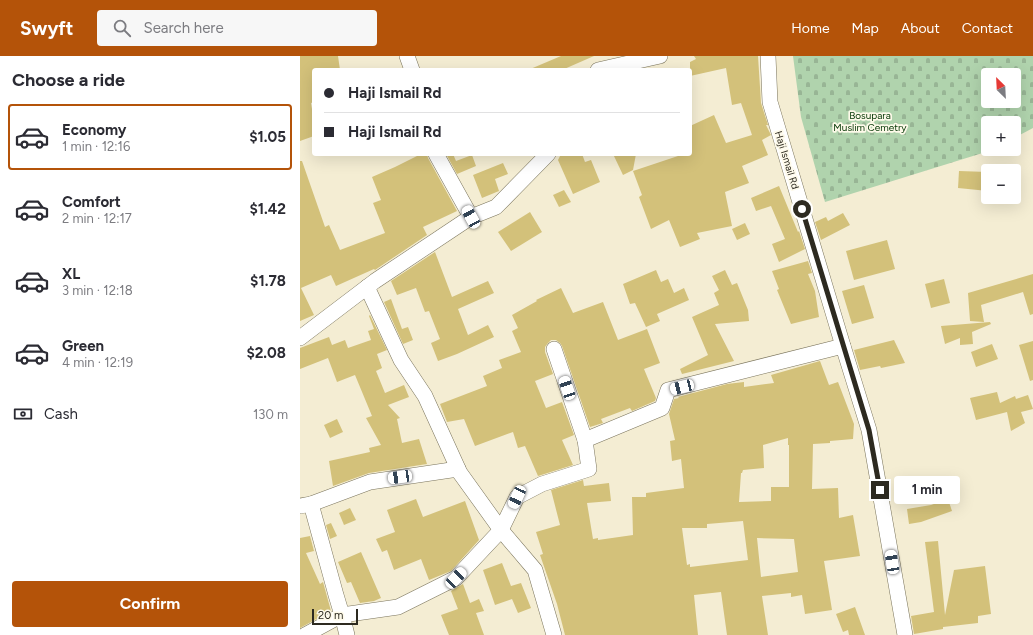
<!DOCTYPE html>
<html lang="en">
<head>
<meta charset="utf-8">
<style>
  body { margin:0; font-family:Figtree,sans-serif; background:#f7f7f7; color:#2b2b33; height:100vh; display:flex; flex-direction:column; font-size:15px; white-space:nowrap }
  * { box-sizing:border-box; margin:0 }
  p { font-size:13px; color:#7c7c81 }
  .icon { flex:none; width:22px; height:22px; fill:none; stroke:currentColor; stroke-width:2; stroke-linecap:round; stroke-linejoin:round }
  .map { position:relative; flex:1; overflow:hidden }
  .sheet { display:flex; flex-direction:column; background:#fff; width:300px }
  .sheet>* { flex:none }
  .top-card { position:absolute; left:12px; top:12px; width:380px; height:88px; border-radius:4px; box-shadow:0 4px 16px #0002; display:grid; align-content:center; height:88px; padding:0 12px; background:#fff }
  .needle { width:26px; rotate:336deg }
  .tools { position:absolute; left:681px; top:12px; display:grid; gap:8px }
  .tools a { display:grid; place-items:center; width:40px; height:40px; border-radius:4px; background:#fff; box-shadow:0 4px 16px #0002; font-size:20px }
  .scale { position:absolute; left:12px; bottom:10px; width:46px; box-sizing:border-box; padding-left:4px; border:2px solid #2d2a20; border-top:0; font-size:11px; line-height:14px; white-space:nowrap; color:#2d2a20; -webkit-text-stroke:3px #fefaea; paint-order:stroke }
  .end { position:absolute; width:18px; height:18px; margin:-9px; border:5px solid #2d2a20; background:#fff; box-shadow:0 0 0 2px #fff }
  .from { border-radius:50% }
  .bubble { position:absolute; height:28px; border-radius:4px; background:#fff; box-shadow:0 4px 16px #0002; font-size:13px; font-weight:700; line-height:28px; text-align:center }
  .car { position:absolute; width:12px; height:24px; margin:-12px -6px; border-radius:5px; box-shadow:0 0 3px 1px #0007; background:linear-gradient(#fff 24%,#345 0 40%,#fff 0 76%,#345 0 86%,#fff 0) }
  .top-card b { display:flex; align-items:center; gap:14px; height:38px; font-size:15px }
  .top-card b+b { border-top:1px solid #e1e1e2 }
  .top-card i { width:10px; height:10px; background:#2b2b33 }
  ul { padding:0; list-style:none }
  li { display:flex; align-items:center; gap:12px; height:66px; margin:0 8px 6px; padding:0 4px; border:2px solid transparent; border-radius:4px }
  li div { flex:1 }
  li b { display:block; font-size:15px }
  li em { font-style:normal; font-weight:700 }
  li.selected { border-color:#b45309 }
  li>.icon { width:36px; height:36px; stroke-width:1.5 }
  h2 { padding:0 12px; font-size:18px; line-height:48px }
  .pay { display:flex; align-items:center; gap:10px; height:44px; padding:0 12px; font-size:15px }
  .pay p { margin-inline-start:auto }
  .action { display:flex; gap:8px; margin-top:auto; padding:8px 12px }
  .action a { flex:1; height:46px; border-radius:4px; background:#b45309; color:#fff; font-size:16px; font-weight:700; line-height:46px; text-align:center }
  header { display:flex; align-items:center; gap:24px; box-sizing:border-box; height:56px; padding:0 20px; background:#b45309; color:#fff }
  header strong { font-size:19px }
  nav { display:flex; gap:22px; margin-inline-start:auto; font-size:14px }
  .search { width:280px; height:36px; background:#f7f7f7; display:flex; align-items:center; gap:10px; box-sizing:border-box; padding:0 14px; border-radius:4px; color:#7c7c81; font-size:15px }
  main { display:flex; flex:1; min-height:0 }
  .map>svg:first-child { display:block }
  .cemetery { fill:url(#cemetery-stones); fill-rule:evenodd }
  .building { fill:#d3c17a; fill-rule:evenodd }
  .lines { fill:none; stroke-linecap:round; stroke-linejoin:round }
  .street-casing { stroke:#7a745c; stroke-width:16 }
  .street { stroke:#fff; stroke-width:15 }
  .route { stroke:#2d2a20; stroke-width:5 }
  .labels { text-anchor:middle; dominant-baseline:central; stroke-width:3.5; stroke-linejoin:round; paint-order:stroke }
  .park-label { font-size:10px; fill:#003400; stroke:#fefaea }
  .street-label { font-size:10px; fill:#2d2a20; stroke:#fefaea }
</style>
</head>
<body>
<header>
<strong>Swyft</strong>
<div class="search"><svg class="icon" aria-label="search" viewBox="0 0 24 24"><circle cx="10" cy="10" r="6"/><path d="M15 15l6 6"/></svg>Search here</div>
<nav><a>Home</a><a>Map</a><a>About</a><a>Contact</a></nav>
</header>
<main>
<section class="sheet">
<h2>Choose a ride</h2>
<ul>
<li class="selected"><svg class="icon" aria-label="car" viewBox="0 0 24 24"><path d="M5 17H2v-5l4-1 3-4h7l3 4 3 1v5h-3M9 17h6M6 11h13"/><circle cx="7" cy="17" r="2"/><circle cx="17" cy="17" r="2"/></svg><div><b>Economy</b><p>1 min · 12:16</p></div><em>$1.05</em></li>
<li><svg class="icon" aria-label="car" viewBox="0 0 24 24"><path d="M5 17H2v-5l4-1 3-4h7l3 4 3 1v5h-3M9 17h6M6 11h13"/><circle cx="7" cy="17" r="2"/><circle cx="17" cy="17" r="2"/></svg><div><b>Comfort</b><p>2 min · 12:17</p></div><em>$1.42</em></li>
<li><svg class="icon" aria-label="car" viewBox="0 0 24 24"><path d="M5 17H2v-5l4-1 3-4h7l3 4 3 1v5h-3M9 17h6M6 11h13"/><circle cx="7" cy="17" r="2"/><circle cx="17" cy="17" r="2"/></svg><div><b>XL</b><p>3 min · 12:18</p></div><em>$1.78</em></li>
<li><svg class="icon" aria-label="car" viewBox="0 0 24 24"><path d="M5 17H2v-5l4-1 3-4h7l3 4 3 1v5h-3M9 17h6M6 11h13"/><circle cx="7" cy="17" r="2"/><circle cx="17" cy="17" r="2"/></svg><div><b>Green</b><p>4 min · 12:19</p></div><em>$2.08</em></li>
</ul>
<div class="pay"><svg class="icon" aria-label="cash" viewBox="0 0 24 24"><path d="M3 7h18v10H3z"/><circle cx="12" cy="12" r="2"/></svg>Cash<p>130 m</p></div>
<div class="action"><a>Confirm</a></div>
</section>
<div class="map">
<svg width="733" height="579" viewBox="0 0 733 579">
  <defs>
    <pattern id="cemetery-stones" width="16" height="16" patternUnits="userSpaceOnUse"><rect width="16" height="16" fill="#b0d3ad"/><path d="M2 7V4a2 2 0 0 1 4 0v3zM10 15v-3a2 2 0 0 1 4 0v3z" fill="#98b595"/></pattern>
  </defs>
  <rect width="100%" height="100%" fill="#f4edd3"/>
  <path class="cemetery" d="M493,0H733V72L714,82V67H688V93H693L689,95L525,146L501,61ZM688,19H714V45H688Z"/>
  <g class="building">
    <path d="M0,0H38L40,14H14V46L11,47L14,65V80L0,85Z"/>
    <path d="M261,0H294L262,14H228Z"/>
    <path d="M394,0H458L461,47L468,69H466L471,79L462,84L468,99L442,110L449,127L425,136L432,170L397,177L400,183L380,191L369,164L351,173L339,141L342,139L333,115L384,98H390V70L414,59L426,87L452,79L441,47L432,49L426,12L390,20V6L396,3Z"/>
    <path d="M121,98H127L128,102L157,155L123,171L127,179L75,214L74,213L36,230L31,219L1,232L14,259L0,265V105H2L25,171L29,169L40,194L85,177L73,147L81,144L72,121L95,111Z"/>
    <path d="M146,98H153L156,105L172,99L176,110L157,118Z"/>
    <path d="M261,98H282L285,106L291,104L300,126L273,138L258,104Z"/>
    <path d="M313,98H336L333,114L323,119Z"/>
    <path d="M203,107L208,118L195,123L199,135L182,142L173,119Z"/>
    <path d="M659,115L688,116V135L658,132Z"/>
    <path d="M479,130L498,176L499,175L505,193L479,206L472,188L485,183L471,150L456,155L451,142Z"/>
    <path d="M264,134L271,146L259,151L253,139Z"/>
    <path d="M230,156L242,176L211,195L198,176Z"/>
    <path d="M543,157L550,169L521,184L515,166L526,161L528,165Z"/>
    <path d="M445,167L450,178L437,184L432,173Z"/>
    <path d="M587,184L595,213L554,224L546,195Z"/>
    <path d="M135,196L152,241L188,225L194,237L158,253L168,279L188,269L194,281L157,298L138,305L131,287L140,283L129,255L125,256L116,232L97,239L91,225Z"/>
    <path d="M508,205L512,217L508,218L515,235L519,261L491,268L477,234L479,233L472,215Z"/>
    <path d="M356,214L361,226L368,223L374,237L384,232L389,244L357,258L360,265L346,271L335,247L330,248L323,228Z"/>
    <path d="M425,214L432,229L437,227L448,254L449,265L415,268L434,305L382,318L380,313L408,299L392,261L419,249L414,237L419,234L412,220Z"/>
    <path d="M733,218V258L730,259L723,236L681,249L684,266L670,265L668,237Z"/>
    <path d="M644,223L650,247L631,252L625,228Z"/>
    <path d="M564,229L574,262L552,268L542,235Z"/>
    <path d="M261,232L273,257L303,246L318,284L347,273L360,307L344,313L356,342L355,345L332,355L330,352L301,363L303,367L290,371L262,290L260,287L256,284H251L248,287L245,291V296L253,318L235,325L246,352L262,346L274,379L262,384L273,409L238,420L225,390L218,392L213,376L175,390L164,363L147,366L140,348L187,330L183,320L202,312L199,304L221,296L212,275L218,272L212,259L237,245L236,244Z"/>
    <path d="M91,243L102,273L108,271L113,284L103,288L84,246Z"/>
    <path d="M70,259L87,294L77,298L82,312L76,315L85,337L104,329L109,341L88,349L100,362L97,363L102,387L119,383L127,408L69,417L33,430L29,405L70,396L69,392L81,389L66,362L72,360L55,319L37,326L28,302L0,313V292L29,281L32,289L45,284L48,292L71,284L68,275L74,273L69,260Z"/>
    <path d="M690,266L691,268L672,276L673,288L660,289V282L645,288L641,270Z"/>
    <path d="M594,284L605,307L581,312L580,310L560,314L554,294Z"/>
    <path d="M733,285V324L730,325L719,289Z"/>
    <path d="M692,288L698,303L676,311L671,296Z"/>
    <path d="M520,305L529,329L538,326L554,368L553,383L530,385V387L513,388L512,433L538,432L539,462L553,459L560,500L524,505L532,554L505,558L502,539L491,541V537L462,540L468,579H427L421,536L394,539L398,579H265L257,548L240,499L243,498L236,476L260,469L251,434L283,424L284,430L309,427L311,445L287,447L293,483L298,482V484L333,479L332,441H346V437L384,432L381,403L372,405L370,385L375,384L369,358L374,343L379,342L378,341L427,328L444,326V331L474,327L471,319ZM488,382V389H489V431H471V445L439,446L441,417H442L443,414L464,412L463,389ZM443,465L448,504L390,511V508L387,509L382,472H407V468ZM457,482L494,483L498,516L461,521Z"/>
    <path d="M697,336L700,347L715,340L716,343L728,339L733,353L721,356L725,367L711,375L707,356L676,364L670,342Z"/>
    <path d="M37,363L43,376L30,382L24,369Z"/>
    <path d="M116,443L123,461L165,445L179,484L151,515L129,524L121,503L94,514L87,494L82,496L76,483L95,476L87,454Z"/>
    <path d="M648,443L652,455L621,466L609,468L607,453L631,449Z"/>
    <path d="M50,452L56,464L44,469L39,457Z"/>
    <path d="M31,467L37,480L30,483L26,469Z"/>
    <path d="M10,480L14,495L6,497L20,528L23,526L31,555L0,572V482Z"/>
    <path d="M638,485L645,559L654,514L685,510L691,558L678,560V567L643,571V573L614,578L611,560L634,556L625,486Z"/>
    <path d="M61,496L81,542L74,545L60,547L51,526L47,527L38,506Z"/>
    <path d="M202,507L211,530L221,527L231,552L218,557L212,543L195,549L183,514Z"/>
    <path d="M163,528L170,547L179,543L184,555L176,557L184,579H149L141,559L158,553L151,535Z"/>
    <path d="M555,551L565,579H549L548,574L543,576L536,558Z"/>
  </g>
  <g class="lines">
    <g class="street-casing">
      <g id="street">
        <path d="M107,0L112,14"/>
        <path d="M468,0L470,46L543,290L569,374L605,579"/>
        <path d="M298,14L360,0"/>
        <path d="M136,98L171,161"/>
        <path d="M67,231L101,304L125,340L160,417L201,474L235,514L254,579"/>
        <path d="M0,282L75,225L171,161L196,151L248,98"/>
        <path d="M254,293L285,384"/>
        <path d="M11,448L36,539L42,559L47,579"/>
        <path d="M0,450L11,448L70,426L158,413"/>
        <path d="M5,579L42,559L98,551L156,522L201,474L217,441L242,428L289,413L285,384L362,352L368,334L543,290"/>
      </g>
    </g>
    <use href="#street" class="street"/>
  </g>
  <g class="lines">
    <path class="route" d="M502,153L569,374L580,434"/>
  </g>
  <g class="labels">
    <g class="park-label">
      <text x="570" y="59">Bosupara<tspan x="570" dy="12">Muslim Cemetry</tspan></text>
    </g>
    <g class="street-label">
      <text transform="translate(487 104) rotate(73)">Haji Ismail Rd</text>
    </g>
  </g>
</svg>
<div class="tools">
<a><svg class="needle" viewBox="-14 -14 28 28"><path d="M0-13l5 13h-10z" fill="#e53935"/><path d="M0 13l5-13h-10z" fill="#7c7c81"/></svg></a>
<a>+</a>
<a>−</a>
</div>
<div class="scale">20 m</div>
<i class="end from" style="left:502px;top:153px"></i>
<i class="end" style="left:580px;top:434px"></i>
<div class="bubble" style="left:594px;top:420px;width:66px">1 min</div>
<i class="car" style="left:171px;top:161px;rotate:331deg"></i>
<i class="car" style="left:382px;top:331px;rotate:256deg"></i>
<i class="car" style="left:267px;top:332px;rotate:341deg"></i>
<i class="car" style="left:100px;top:421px;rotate:262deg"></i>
<i class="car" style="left:217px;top:441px;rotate:205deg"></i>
<i class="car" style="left:592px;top:506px;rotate:351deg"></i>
<i class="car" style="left:156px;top:522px;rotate:44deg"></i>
<div class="top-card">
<b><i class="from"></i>Haji Ismail Rd</b>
<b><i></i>Haji Ismail Rd</b>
</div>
</div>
</main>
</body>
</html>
